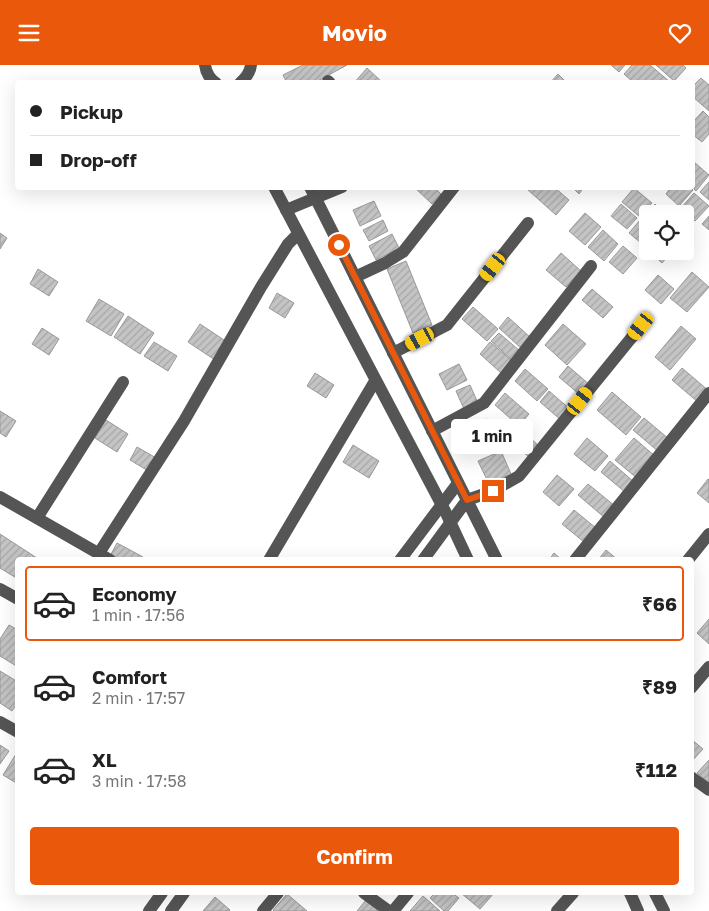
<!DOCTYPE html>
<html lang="en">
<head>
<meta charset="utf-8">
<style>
  body { margin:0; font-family:"Golos Text",sans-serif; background:#f2f2f2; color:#222; height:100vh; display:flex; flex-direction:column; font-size:19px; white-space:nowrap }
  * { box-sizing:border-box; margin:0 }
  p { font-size:16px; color:#767676 }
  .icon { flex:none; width:28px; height:28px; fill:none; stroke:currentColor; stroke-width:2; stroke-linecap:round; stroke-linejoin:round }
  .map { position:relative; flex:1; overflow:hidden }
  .sheet { position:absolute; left:15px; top:492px; width:679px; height:338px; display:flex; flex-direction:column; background:#fff; border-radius:5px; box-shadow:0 5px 20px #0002 }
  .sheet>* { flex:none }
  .banner { position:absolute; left:15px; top:15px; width:680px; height:110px; border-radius:5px; box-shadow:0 5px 20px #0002; display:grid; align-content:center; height:110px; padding:0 15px; background:#fff }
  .controls { position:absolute; left:639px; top:140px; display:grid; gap:10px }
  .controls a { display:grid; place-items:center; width:55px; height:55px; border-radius:5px; background:#fff; box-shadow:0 5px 20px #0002; font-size:25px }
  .end { position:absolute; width:22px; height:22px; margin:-11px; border:6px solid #ea580c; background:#fff; box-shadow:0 0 0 2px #fff }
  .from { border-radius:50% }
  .bubble { position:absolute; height:35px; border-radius:5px; background:#fff; box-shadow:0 5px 20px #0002; font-size:16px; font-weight:700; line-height:35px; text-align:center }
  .car { position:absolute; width:15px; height:30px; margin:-15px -8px; border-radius:6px; box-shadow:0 0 4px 1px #0007; background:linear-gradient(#f5c518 24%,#345 0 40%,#f5c518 0 76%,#345 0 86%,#f5c518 0) }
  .banner b { display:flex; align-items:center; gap:18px; height:48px; font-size:19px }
  .banner b+b { border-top:1px solid #e0e0e0 }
  .banner i { width:12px; height:12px; background:#222 }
  ul { padding:9px 0 0; list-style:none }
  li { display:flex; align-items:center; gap:15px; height:75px; margin:0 10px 8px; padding:0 5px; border:2px solid transparent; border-radius:5px }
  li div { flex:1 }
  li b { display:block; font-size:19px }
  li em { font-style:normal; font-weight:700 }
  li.on { border-color:#ea580c }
  li>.icon { width:45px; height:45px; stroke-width:1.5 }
  .button { display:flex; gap:10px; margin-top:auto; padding:10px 15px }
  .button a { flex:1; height:58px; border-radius:5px; background:#ea580c; color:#fff; font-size:20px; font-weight:700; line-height:58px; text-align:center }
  header { display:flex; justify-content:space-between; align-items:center; height:65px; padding:0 15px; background:#ea580c; color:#fff; font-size:22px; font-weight:700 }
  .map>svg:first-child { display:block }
  .building { fill:url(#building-hatch); stroke:#999 }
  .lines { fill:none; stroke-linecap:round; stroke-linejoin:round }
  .minor { stroke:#555; stroke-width:12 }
  .route { stroke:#ea580c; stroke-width:6 }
</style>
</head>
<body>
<header><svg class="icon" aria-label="menu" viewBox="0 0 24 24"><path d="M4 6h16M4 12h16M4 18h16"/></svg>Movio<svg class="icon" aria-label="heart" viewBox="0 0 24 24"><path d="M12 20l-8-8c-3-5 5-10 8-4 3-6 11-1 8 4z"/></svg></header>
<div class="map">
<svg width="709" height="846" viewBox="0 0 709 846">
  <defs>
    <pattern id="building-hatch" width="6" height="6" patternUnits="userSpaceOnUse" patternTransform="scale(1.25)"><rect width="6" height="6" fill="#c4c4c4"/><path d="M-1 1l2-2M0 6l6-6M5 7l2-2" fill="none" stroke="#a7a7a7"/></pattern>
  </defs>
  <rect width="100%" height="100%" fill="#fff"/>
  <g class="building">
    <path d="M303,0H347L314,18H287L283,10Z"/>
    <path d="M611,0H625L619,7Z"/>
    <path d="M632,0H650L670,17L634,18L624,9Z"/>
    <path d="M656,0H683L686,3L674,16Z"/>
    <path d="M367,3L383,18H354Z"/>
    <path d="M558,9L567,18H550Z"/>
    <path d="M701,13L709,20V46L692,31V22Z"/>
    <path d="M703,46L709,52V69L702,77L692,69V58Z"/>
    <path d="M694,97L709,110L696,126L692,122V99Z"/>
    <path d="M709,117V135L700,127Z"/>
    <path d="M414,122H434L441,129L432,139Z"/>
    <path d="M530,122H554L569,135L556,150L528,125Z"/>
    <path d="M572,122H584L579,129Z"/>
    <path d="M671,122H690L693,125L679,141L666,129Z"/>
    <path d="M634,123L652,138L640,152L622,137Z"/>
    <path d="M694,128L709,141L695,156L681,143Z"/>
    <path d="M374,136L381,151L360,161L353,145Z"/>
    <path d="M621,139L637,153L627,164L611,151Z"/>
    <path d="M655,139L665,149H648V158L642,154Z"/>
    <path d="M585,148L601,162L585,180L569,166Z"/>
    <path d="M709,151V165L702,159Z"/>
    <path d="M641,154L648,161V180L646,182L629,168Z"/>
    <path d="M383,155L388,166L369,176L363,165Z"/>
    <path d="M603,165L618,179L604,196L588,182Z"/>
    <path d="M0,168L7,173L0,184Z"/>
    <path d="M392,169L399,183L376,195L369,181Z"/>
    <path d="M623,181L637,193L623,209L609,197Z"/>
    <path d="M649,186H672L662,198Z"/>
    <path d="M561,188L581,206L566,222L546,205Z"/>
    <path d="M406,196L432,260L413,268L387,204Z"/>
    <path d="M38,204L58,217L49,231L30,219Z"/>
    <path d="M692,207L709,222L687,247L670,233Z"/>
    <path d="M658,210L674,224L661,239L645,225Z"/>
    <path d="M592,224L613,242L603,253L582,235Z"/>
    <path d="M277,228L294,238L285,253L269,243Z"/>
    <path d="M99,234L124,249L111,271L86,256Z"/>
    <path d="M473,242L498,264L487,276L462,254Z"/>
    <path d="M128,251L154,268L140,289L114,272Z"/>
    <path d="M508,252L531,273L522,284L499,263Z"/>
    <path d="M200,259L227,277L215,295L188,277Z"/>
    <path d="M563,259L586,279L567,300L545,280Z"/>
    <path d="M681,261L696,274L670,305L655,292Z"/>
    <path d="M42,263L59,274L49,290L32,279Z"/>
    <path d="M499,268L520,286L512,295L491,276Z"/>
    <path d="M154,277L177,291L168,306L144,291Z"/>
    <path d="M490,277L512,296L501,308L480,289Z"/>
    <path d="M459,299L467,315L447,325L439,309Z"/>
    <path d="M568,301L590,320L580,330L559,312Z"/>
    <path d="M682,303L709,326L699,338L672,315Z"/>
    <path d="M525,304L548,324L537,336L515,316Z"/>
    <path d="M315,308L334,320L326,333L307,321Z"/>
    <path d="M470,320L478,338L464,344L456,326Z"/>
    <path d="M549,326L571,345L562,356L540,337Z"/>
    <path d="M612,327L641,352L626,370L597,345Z"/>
    <path d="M505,328L529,349L519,361L495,340Z"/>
    <path d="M0,346L16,356L6,372L0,368Z"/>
    <path d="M644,353L669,374L659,387L633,365Z"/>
    <path d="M487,354L499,382L484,388L471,360Z"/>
    <path d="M106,355L128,369L117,387L95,373Z"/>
    <path d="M517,361L539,381L529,392L506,373Z"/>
    <path d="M587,373L608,391L595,406L574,389Z"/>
    <path d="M634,373L656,392L638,414L615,395Z"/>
    <path d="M353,380L379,396L369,413L343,397Z"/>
    <path d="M137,382L158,394L150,407L130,395Z"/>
    <path d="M501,386L511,409L489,419L478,396Z"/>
    <path d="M610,396L634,417L625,427L601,407Z"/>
    <path d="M557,410L574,424L559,441L543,427Z"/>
    <path d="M708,414L709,415V438L697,428Z"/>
    <path d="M588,419L615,441L605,453L578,430Z"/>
    <path d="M574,445L596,463L584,477L562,459Z"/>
    <path d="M0,469L40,495H18V514L0,503Z"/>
    <path d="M117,478L143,492L141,495H118L110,491Z"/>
    <path d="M606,485L618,495H598Z"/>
    <path d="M554,488L562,495H549Z"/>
    <path d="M709,554V579L697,568Z"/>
    <path d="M9,560L18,565V602L0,591V574Z"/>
    <path d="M0,606L18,617V637L12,646L0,638Z"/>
    <path d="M691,674L703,684L691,697Z"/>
    <path d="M0,680L9,686L0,699Z"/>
    <path d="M16,689H18V719L3,710Z"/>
    <path d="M709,695V718L697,708Z"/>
    <path d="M435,828H452L459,833L448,846H444L430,833Z"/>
    <path d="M461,828H494L480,844Z"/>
    <path d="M287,829L307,846H274L273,845Z"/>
    <path d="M423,831L440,846H410Z"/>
    <path d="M215,832L230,845L229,846H203Z"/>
    <path d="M366,835L378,846H357Z"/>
  </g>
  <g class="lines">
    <g class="minor">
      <path d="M205,0C206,7 210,14 216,18"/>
      <path d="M328,16L330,18"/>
      <path d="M240,18C246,13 250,8 251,0"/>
      <path d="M274,122L446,448L468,495"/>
      <path d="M310,122L497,495"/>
      <path d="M286,145L342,122"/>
      <path d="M355,212L385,198L403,187L454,122"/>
      <path d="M393,288L447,260L528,158"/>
      <path d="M432,366L484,338L591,201"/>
      <path d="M0,432L110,495"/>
      <path d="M37,453L123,317"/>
      <path d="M99,488L184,356L261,222L288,179L298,169"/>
      <path d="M269,495L375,316"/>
      <path d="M400,495L458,418"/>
      <path d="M423,495L467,435L493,426L519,411L641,261"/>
      <path d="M575,495L709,328"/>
      <path d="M688,495L709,469"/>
      <path d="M0,524L18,534"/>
      <path d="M691,623L709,602"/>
      <path d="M0,657L18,667"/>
      <path d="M691,712L709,725"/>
      <path d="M364,828L389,846"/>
      <path d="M630,828L638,846"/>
      <path d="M655,828L664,846"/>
      <path d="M149,846L162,828"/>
      <path d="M171,846L184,828"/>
      <path d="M263,846L278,828"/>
      <path d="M393,846L408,828"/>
      <path d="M557,846L573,828"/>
    </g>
  </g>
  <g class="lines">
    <path class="route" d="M339,180L467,435L493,426"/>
  </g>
</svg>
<div class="controls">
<a><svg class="icon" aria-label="locate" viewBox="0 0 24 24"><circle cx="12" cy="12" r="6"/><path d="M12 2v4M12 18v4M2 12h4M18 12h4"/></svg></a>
</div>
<i class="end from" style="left:339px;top:180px"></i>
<i class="end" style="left:493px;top:426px"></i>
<div class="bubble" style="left:451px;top:354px;width:82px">1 min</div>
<i class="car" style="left:493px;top:202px;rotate:218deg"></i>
<i class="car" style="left:641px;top:261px;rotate:219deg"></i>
<i class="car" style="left:420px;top:274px;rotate:242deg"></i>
<i class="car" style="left:580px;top:336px;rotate:39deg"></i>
<div class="banner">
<b><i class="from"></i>Pickup</b>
<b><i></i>Drop-off</b>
</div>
<section class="sheet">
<ul>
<li class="on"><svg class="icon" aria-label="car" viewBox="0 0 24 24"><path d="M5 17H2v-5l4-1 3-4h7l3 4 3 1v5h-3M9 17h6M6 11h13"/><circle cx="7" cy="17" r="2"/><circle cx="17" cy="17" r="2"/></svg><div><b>Economy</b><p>1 min · 17:56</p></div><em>₹66</em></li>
<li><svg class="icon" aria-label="car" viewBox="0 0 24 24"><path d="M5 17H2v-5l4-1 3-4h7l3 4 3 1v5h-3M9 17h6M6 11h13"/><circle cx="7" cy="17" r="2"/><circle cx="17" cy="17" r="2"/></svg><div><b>Comfort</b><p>2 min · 17:57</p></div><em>₹89</em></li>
<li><svg class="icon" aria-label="car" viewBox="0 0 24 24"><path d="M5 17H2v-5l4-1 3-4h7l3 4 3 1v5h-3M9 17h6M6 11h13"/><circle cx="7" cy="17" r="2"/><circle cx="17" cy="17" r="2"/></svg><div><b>XL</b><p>3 min · 17:58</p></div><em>₹112</em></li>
</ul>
<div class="button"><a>Confirm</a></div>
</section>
</div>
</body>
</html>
